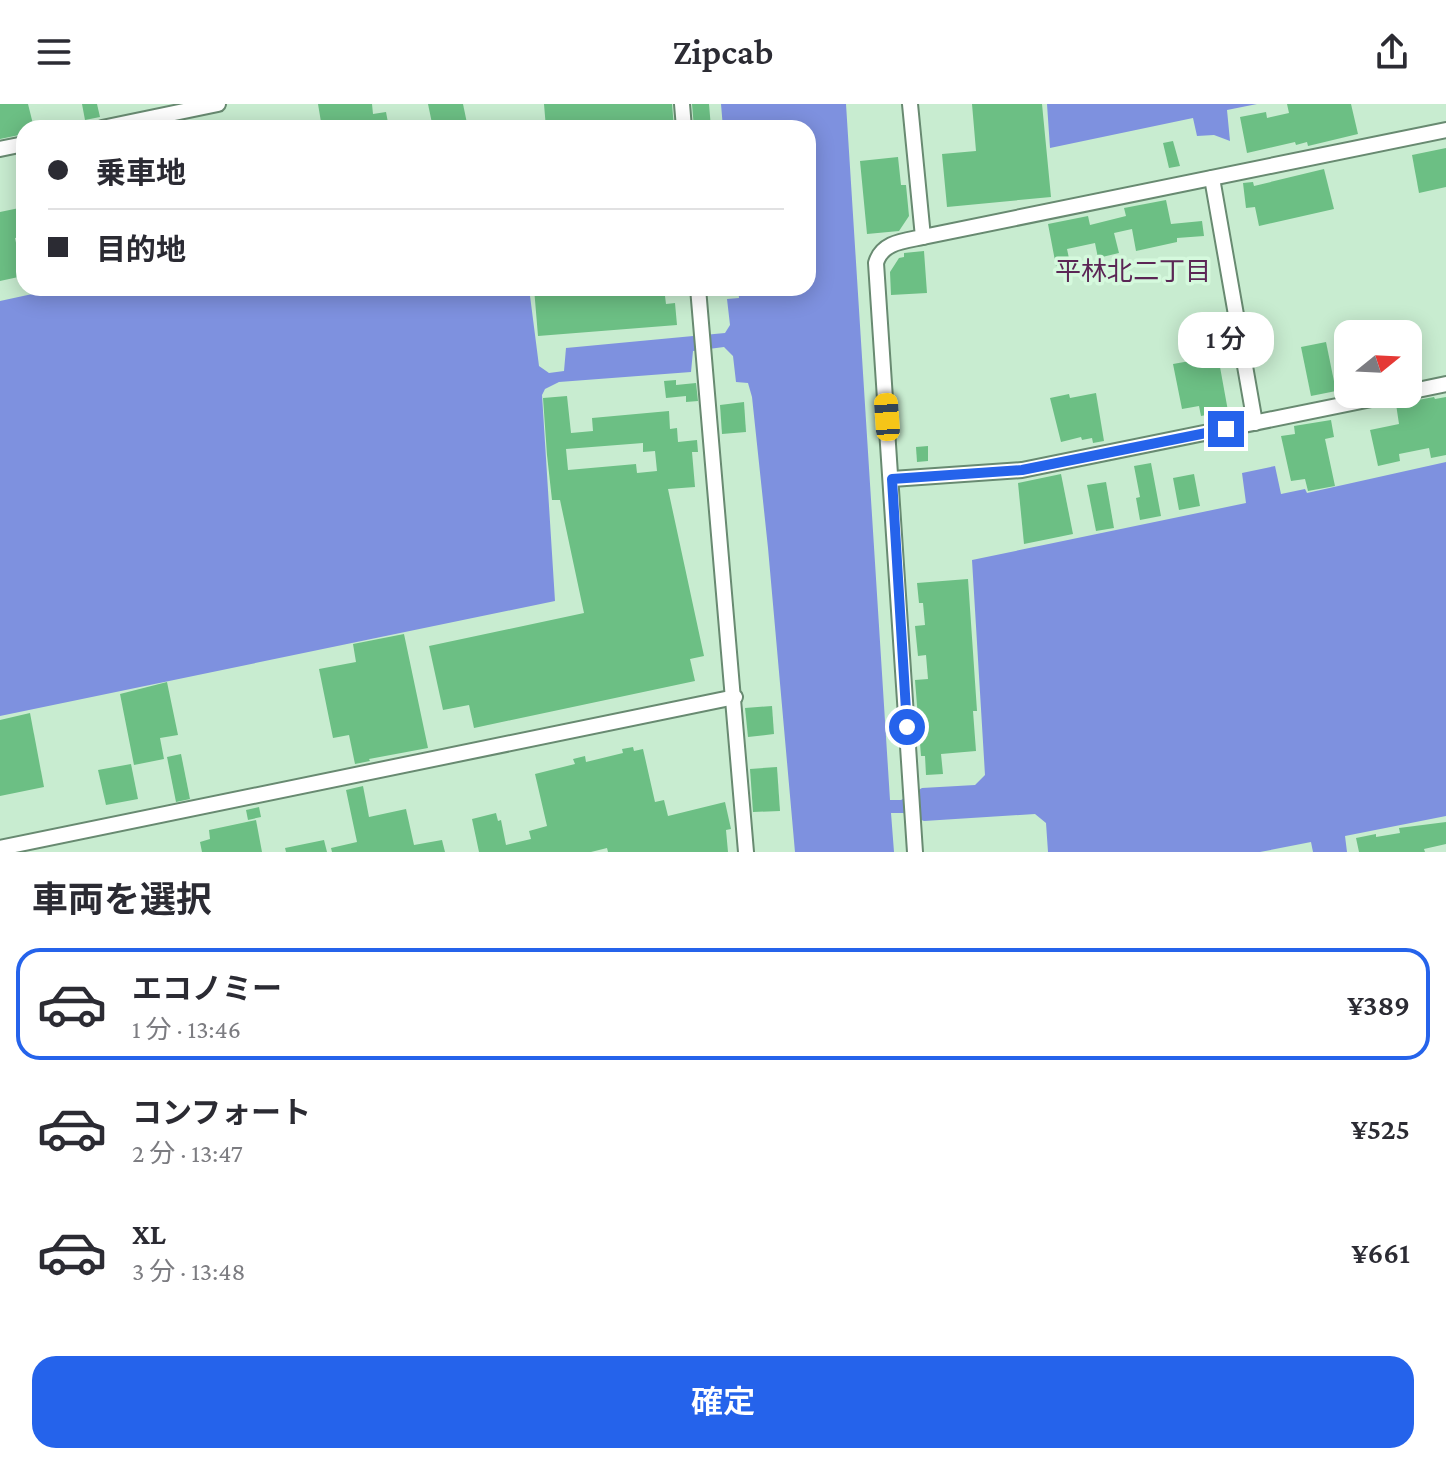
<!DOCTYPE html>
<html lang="ja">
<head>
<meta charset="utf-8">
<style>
  body { margin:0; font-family:"Crimson Pro","Noto Sans JP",serif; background:#f2f2f3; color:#2b2b33; height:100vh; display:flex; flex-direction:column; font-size:30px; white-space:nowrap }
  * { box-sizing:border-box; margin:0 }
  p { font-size:26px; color:#7c7c81 }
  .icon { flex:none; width:44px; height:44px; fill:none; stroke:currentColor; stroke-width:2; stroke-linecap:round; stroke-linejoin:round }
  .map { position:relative; height:748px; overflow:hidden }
  .side { display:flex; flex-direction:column; background:#fff; flex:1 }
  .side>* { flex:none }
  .top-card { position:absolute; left:16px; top:16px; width:800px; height:176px; border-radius:24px; box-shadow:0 4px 20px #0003; display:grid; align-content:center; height:176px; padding:0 32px; background:#fff }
  .needle { width:52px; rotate:72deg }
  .buttons { position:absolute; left:1334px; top:216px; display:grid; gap:16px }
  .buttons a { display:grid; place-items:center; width:88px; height:88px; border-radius:16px; background:#fff; box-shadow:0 4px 20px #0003; font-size:40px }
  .end { position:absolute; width:36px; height:36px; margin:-18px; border:10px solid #2563eb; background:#fff; box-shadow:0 0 0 4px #fff }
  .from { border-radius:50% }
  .bubble { position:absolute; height:56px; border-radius:24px; background:#fff; box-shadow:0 4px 20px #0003; font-size:26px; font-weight:600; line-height:56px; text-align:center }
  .car { position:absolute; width:24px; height:48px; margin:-24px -12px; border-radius:10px; box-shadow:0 0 6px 2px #0007; background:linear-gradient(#f5c518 24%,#345 0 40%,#f5c518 0 76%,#345 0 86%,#f5c518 0) }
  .top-card b { display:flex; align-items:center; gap:28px; height:76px; font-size:30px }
  .top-card b+b { border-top:2px solid #e1e1e2 }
  .top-card i { width:20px; height:20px; background:#2b2b33 }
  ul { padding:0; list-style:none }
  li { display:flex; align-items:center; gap:24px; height:112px; margin:0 16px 12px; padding:0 16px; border:4px solid transparent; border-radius:24px }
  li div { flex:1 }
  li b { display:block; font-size:30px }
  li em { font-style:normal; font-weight:600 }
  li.on { border-color:#2563eb }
  li>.icon { width:72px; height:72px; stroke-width:1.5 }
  h2 { padding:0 32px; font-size:36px; line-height:96px }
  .action { display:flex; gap:16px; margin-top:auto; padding:16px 32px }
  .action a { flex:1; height:92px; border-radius:24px; background:#2563eb; color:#fff; font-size:32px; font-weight:600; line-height:92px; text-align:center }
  header { display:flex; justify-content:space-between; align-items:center; height:104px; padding:0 32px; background:#fff; font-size:36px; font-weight:600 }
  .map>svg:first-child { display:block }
  .water { fill:#7e91df }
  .building { fill:#6cbf84; fill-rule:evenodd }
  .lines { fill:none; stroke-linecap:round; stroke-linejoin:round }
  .minor-casing { stroke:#688a71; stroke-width:18 }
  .minor { stroke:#fff; stroke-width:14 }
  .route { stroke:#2563eb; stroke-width:10 }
  .labels { text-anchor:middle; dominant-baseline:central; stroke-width:7; stroke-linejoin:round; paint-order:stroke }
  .neighbourhood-label { font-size:26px; fill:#5b2655; stroke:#d5f9dd }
</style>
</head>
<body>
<header><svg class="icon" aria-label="menu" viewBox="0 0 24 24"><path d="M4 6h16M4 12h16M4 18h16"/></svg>Zipcab<svg class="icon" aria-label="share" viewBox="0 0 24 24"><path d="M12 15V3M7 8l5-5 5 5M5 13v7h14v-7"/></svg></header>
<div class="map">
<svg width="1446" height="748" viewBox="0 0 1446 748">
  <rect width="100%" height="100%" fill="#c8ecd0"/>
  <g class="water">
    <path d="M721,0H846L890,696H901L922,684L975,681L985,671L972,456L1246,399L1242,369L1275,362L1281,390L1305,385L1307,389L1446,358V712L1345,732L1347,748H1313L1311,738L1260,748H1048L1046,719L1035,710L924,717L903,709H891L894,748H795L768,444L752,293L748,279L736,278L733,252L724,243L693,247L691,268L559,278L545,285L542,291L555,497L0,612V197L60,184H529L539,262L549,269L564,267L566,244L725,229L730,221L727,195L739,194L738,184H808V24H723Z"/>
    <path d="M1047,0H1257L1227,6L1230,37L1214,31L1197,32L1193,14L1050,44Z"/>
  </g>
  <g class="building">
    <path d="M0,0H28L34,24H24V30L0,35Z"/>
    <path d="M82,0H97L100,13L85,16Z"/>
    <path d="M318,0H372L373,10L386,8L389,24H322Z"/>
    <path d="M428,0H463L468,24H433Z"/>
    <path d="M544,0H672L674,24H546Z"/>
    <path d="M692,0H709L711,24H694Z"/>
    <path d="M972,0H1042L1051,93L947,103L942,50L976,47Z"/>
    <path d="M1287,0H1351L1358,30L1308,42L1307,38L1296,41L1295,38L1247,49L1240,13L1266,8L1267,14L1289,9Z"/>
    <path d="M1173,37L1180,62L1169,64L1163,39Z"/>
    <path d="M1446,44V83L1419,89L1412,51Z"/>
    <path d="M898,53L901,81H906L909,112L899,127L867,130L860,57Z"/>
    <path d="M1324,65L1334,105L1259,122L1255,103L1246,104L1243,79L1253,78L1254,82Z"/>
    <path d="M1166,96L1171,120L1202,117L1204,132L1177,134V138L1136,147L1132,125L1114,129L1119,149L1098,154L1095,139L1067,145L1070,159L1056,162L1048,120L1088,112L1090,121L1126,112L1124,104Z"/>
    <path d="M24,103V133L15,134L23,172L0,177V108Z"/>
    <path d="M924,147L927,189L891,191L890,168L899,154L904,153V149Z"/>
    <path d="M534,184H664L666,200L675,199L677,221L538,232Z"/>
    <path d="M1326,238L1336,287L1311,292L1301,243Z"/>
    <path d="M1218,252L1228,307L1201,312L1199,302L1182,305L1173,260Z"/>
    <path d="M676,276V281L696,279L698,297L686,298V292L666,294L664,277Z"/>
    <path d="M1096,289L1104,337L1093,339L1092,334L1082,336L1081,333L1061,338L1050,294L1069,290L1070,294Z"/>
    <path d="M567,292L571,329L593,327L592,314L669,307L670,325L677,324L678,338L697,336L698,348H692L695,383L668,385L704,552L690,555L695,577L474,624L469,601L443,606L429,542L584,509L560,396H552L547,351L543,294ZM643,339V348L655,347L657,367L637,369L636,360L568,366L566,345Z"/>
    <path d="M1434,293L1435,295L1446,293V351L1431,354L1429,344L1399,350L1400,357L1378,362L1370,326L1399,320L1396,300Z"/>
    <path d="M744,298L746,328L722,330L720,301Z"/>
    <path d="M1331,316L1334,333L1325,335L1335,382L1308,387L1305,375L1291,377L1281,332L1295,330L1294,322Z"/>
    <path d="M928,342V357L917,358L916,343Z"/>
    <path d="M1151,359L1161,412L1140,416L1136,394L1140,393L1134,362Z"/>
    <path d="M1061,370L1073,430L1024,440L1018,379Z"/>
    <path d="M1194,370L1200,402L1179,406L1173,374Z"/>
    <path d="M1106,378L1114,424L1096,427L1087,381Z"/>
    <path d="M968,475L977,607H973L976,647L941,650L943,670L926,671L925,652H921L915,576L928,575L926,551L918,552L915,522L925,521L923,499H919L917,479Z"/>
    <path d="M404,530L428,644L369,655L370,657L355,660L349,631L333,634L319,565L356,558L353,540Z"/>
    <path d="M167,578L178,631L160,634L164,655L134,661L120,590Z"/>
    <path d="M772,602L774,630L748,633L745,604Z"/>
    <path d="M30,609L44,683L0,692V616Z"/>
    <path d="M633,643L634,647L643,645L655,698L664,696L668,712L725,698L731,725L726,726L728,748H608L607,744L591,748H479L472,715L496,709L498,717L501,716L506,741L531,735L529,727L547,722L535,670L575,660L573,655L585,652L586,658L623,649L622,645Z"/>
    <path d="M181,650L190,695L176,698L167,653Z"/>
    <path d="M131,660L138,695L106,701L98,666Z"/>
    <path d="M777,663L780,707L753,708L750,665Z"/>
    <path d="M363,682L369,713L406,705L414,741L442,736L445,748H332L331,744L357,738L346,686Z"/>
    <path d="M259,703L261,713L248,716L246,706Z"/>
    <path d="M256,716L262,748H202L200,738L210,735L209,726Z"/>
    <path d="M1446,718V740L1424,745L1425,748H1359L1356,734L1376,730V733L1400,729L1399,724Z"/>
    <path d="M324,736L327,748H286L285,744Z"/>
  </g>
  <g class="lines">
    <g class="minor-casing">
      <g id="minor">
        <path d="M682,0L684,24"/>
        <path d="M910,0L923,133"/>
        <path d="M102,24L218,0"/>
        <path d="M0,45L24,40"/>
        <path d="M1212,74L1255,319"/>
        <path d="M698,184L746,748"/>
        <path d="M1408,288L1446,280"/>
        <path d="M892,375L1022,366L1396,290"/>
        <path d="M0,744L735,593"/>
        <path d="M915,748L876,159C882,138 904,137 923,133L1446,26"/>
      </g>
    </g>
    <use href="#minor" class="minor"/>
  </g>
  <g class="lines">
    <path class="route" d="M907,623L892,375L1022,366L1226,325"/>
  </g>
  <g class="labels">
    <g class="neighbourhood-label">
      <text x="1133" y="167">平林北二丁目</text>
    </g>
  </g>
</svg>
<div class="buttons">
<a><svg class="needle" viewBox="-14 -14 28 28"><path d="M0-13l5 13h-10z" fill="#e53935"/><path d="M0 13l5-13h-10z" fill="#7c7c81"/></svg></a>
</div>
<i class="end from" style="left:907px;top:623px"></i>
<i class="end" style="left:1226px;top:325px"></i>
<div class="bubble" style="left:1178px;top:208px;width:96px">1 分</div>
<i class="car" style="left:887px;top:313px;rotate:356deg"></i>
<div class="top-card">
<b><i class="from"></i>乗車地</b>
<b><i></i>目的地</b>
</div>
</div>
<section class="side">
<h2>車両を選択</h2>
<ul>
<li class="on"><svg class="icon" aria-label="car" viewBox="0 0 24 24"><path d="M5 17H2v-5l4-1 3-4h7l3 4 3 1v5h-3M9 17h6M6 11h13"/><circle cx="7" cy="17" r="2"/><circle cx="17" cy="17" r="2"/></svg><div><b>エコノミー</b><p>1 分 · 13:46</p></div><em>¥389</em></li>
<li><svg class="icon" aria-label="car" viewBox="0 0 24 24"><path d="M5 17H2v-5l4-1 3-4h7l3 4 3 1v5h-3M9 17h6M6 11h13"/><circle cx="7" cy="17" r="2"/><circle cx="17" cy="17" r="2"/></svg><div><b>コンフォート</b><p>2 分 · 13:47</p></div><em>¥525</em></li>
<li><svg class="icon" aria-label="car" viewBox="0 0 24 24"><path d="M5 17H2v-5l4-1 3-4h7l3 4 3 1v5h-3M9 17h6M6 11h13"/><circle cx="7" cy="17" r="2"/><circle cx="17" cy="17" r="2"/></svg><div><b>XL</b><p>3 分 · 13:48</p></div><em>¥661</em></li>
</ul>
<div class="action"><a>確定</a></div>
</section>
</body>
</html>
